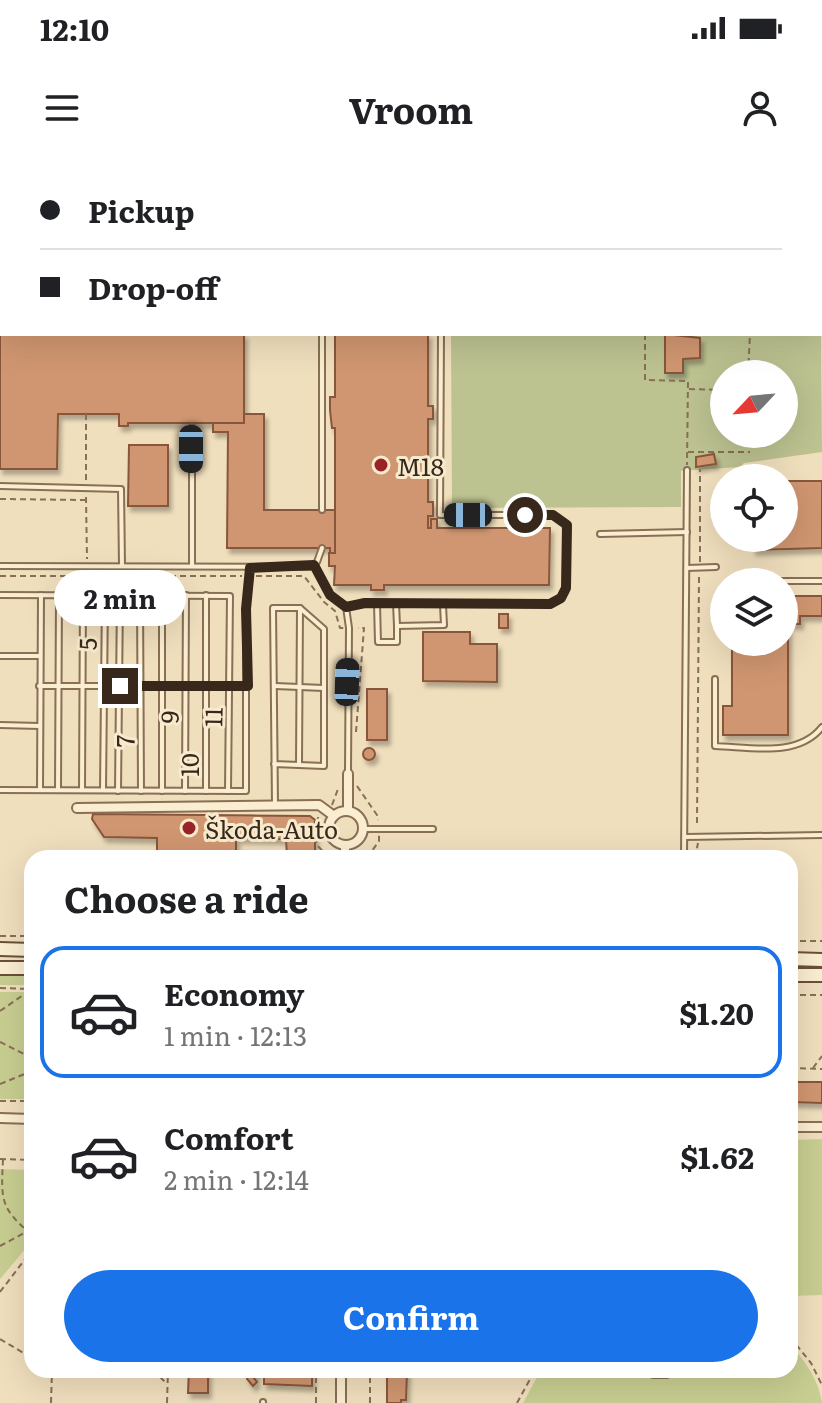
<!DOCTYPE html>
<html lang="en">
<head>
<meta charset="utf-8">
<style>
  body { margin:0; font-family:Literata,serif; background:#f2f2f2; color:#202124; height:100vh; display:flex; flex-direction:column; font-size:30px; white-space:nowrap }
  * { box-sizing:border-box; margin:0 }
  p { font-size:26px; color:#757577 }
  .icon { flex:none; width:44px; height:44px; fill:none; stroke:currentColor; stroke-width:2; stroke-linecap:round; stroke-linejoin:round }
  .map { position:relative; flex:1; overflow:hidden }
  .panel { position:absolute; left:24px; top:690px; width:774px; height:528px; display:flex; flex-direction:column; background:#fff; border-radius:24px; box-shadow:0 8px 32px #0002 }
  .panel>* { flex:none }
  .banner { position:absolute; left:0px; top:0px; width:822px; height:176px; box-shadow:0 8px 32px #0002; display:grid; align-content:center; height:176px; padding:0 40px; background:#fff }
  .needle { width:52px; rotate:244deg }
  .buttons { position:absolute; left:710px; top:200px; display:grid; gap:16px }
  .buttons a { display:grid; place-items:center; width:88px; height:88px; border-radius:50%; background:#fff; box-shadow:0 8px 32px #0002; font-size:40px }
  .end { position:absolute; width:36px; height:36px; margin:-18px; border:10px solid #37281b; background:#fff; box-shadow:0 0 0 4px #fff }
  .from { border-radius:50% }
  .bubble { position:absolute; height:56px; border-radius:28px; background:#fff; box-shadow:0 8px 32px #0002; font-size:26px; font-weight:700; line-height:56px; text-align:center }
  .car { position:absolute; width:24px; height:48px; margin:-24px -12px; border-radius:10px; box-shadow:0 0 6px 2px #0007; background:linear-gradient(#222 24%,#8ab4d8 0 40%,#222 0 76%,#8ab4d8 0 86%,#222 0) }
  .banner b { display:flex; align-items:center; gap:28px; height:76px; font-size:30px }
  .banner b+b { border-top:2px solid #e0e0e0 }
  .banner i { width:20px; height:20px; background:#202124 }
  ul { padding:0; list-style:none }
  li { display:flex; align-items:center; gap:24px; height:132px; margin:0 16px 12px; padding:0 24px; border:4px solid transparent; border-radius:24px }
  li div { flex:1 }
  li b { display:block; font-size:30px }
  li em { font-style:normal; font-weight:700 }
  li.on { border-color:#1a73e8 }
  li>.icon { width:72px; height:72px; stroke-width:1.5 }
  h2 { padding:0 40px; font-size:36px; line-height:96px }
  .cta { display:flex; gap:16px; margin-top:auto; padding:16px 40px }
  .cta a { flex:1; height:92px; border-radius:48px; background:#1a73e8; color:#fff; font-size:32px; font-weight:700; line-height:92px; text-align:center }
  .status { display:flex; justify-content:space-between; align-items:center; height:56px; padding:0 40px; background:#fff; direction:ltr }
  .status svg { height:22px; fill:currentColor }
  header { display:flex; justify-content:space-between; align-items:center; height:104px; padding:0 40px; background:#fff; font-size:36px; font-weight:700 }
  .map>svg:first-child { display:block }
  .green { fill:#c8ce91 }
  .cemetery { fill:#bdc291; fill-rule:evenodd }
  .building { fill:#d09671; stroke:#88573a; stroke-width:2; filter:url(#shadow) }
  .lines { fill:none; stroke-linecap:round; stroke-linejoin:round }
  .lane-casing { stroke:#886f55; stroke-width:8 }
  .street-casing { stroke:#886f55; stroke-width:12 }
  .secondary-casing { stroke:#6a5039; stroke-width:16 }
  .path { stroke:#886f55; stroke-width:2; stroke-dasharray:6 4; stroke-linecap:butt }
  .lane { stroke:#faedd0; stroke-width:4 }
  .street { stroke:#faedd0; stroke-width:8 }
  .secondary { stroke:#faedd0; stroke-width:12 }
  .route { stroke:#37281b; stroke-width:10 }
  .poi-dot { fill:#9a2327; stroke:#f7eacd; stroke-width:3 }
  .labels { text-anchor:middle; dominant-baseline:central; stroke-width:6; stroke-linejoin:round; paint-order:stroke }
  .poi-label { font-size:24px; fill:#37281b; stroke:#f7eacd; text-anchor:start }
  .street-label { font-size:24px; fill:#37281b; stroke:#f7eacd }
</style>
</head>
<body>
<div class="status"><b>12:10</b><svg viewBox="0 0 49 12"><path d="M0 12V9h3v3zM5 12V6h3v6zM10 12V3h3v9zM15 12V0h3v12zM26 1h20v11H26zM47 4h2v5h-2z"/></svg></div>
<header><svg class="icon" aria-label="menu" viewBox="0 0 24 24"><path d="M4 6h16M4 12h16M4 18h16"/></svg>Vroom<svg class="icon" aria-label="person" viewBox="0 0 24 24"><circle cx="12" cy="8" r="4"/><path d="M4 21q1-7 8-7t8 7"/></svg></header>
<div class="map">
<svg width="822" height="1243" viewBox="0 0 822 1243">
  <defs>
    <filter id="shadow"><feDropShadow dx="3" dy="5" stdDeviation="2" flood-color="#0004"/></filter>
  </defs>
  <rect width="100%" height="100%" fill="#f0dfbd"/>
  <g class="green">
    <rect x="0" y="813" width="32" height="12"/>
    <rect x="0" y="832" width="32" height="107"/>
    <path d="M822,979V1135L790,1136V980Z"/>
    <path d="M0,1009L32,1010V1081L0,1119Z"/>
    <path d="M790,1184C805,1201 819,1220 822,1243H523L541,1210H790Z"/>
  </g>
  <path class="cemetery" d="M820,56L822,292L744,303L740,307L681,311V347L452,348L451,174H820ZM724,214H784V274H724Z"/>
  <g class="building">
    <path d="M0,0H260L2,2V174H244V263H128V266H119V254H58L57,309H0Z"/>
    <path d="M335,174H428V246H433V259H428V342H433V356H428V368H431V359H437V368H509V362H533V368H550L549,425H384V430H371V425H334L335,406H329V393H335V268H332L330,250V237H335Z"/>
    <path d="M665,174L700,178V198L683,199V213H665Z"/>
    <path d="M244,254H264V350H335V393H330V388H227L228,272H213V263H244Z"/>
    <path d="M129,285H168V346H128Z"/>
    <path d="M714,294L716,304L696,307V297Z"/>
    <path d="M784,321H822V388L753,390V378H784Z"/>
    <path d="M784,436H822V456H800V464H788V575H723V546H732V482H784Z"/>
    <rect x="499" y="454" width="9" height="14"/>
    <path d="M423,472H470V484H497V522L423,521Z"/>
    <rect x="367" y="529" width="20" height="51"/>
    <circle cx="369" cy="594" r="6"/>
    <path d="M93,654L310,656L315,660V698L287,697L286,679L236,678V698H157V678L104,677L92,659Z"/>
    <path d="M790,922H822V943L790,942Z"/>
    <path d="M189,1210H208V1233H188Z"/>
    <path d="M247,1210H256L257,1215L254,1218L257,1222L253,1226L247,1219Z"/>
    <path d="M264,1210H312V1226L264,1224Z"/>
    <path d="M387,1212H407L406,1240H401V1243H387Z"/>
  </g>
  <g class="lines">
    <g class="lane-casing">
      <g id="lane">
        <path d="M538,0V2"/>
        <path d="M599,0V2"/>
        <path d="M323,2L324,0"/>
        <path d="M192,267V406"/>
        <path d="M0,326L121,329L122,406"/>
        <path d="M322,350V174"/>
        <path d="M600,374L687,372"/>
        <path d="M314,405L330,435L346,447L365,443L550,444L561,438L566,428L567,365L553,355H440L441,174"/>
        <path d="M0,406L310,407L317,402L322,388"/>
        <path d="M687,408L716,407"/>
        <path d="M737,421H822"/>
        <path d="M0,435L230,436L228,631"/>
        <path d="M140,435L141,631"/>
        <path d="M162,435V631"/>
        <path d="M206,435V631"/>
        <path d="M396,443L397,466L444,465L443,445"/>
        <path d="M377,444L378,482H397V466"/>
        <path d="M346,447L349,468L348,612"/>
        <path d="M0,496H40"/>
        <path d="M715,519V586C750,587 798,598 822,567"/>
        <path d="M39,526H248"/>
        <path d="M275,526L324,528"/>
        <path d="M0,565L40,566"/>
        <path d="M274,604L324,606V469L300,448H273L275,645"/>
        <path d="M299,605L300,448"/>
        <path d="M0,630L246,631V449L250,408"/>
        <path d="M40,630L41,435"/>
        <path d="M58,630L59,435"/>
        <path d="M82,630L83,435"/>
        <path d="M103,630L105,435"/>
        <path d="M118,631L120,435"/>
        <path d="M185,631L186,435"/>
        <path d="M363,669H433"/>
        <path d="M685,677L822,675"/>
        <path d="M684,698L687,310"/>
        <path d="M653,1215H667L672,1210"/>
        <path d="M263,1243V1242"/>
      </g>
    </g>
    <g class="street-casing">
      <g id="street">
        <path d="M77,648L319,645L334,656"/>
        <path d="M348,651V614"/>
        <circle cx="346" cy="668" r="17"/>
        <path d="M345,698V685"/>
        <path d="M0,958L32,959"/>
        <path d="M790,967H822"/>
        <path d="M341,1243V1210"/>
      </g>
    </g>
    <g class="secondary-casing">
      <g id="secondary">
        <path d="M0,789L32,790"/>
        <path d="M790,799L822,800"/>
        <path d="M0,808H32"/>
        <path d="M790,815H822"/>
      </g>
    </g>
    <g class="path">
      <path d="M645,174V220L688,221L687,305"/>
      <path d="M748,214L750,174"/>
      <path d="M689,229L724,230"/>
      <path d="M86,254V323"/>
      <path d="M688,292H750"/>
      <path d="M86,337L87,399"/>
      <path d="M0,339L86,340"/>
      <path d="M700,402V309"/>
      <path d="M0,416H242"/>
      <path d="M256,416H304L324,442L335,451L340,468H344"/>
      <path d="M356,572L364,468H358"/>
      <path d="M357,626L377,655L378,660"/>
      <path d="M332,645L338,629"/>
      <path d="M318,657L316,684L329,698"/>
      <path d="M697,663L699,417"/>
      <path d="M367,698L379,681V675"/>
      <path d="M695,698L698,683"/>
      <path d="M0,776H32"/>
      <path d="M790,781H822"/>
      <path d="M0,828L31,829"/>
      <path d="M790,835H822"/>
      <path d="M0,851L32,829"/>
      <path d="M0,882L32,898"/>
      <path d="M790,897L797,907"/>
      <path d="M790,908L822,909"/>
      <path d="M813,908L822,896"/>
      <path d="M0,924L32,911"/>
      <path d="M0,941H32"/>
      <path d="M0,999L32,1000"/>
      <path d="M3,999C1,1040 0,1048 32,1075"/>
      <path d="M0,1086L26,1072"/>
      <path d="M0,1132L32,1090"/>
      <path d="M790,1177L811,1203L822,1225"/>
      <path d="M0,1179L32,1198"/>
      <path d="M153,1210L167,1224"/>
      <path d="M51,1243L52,1210"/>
      <path d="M167,1243L168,1210"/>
      <path d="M316,1243V1210"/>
      <path d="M370,1243V1210"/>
      <path d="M517,1243L535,1210"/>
    </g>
    <use href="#lane" class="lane"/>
    <use href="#street" class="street"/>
    <use href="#secondary" class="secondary"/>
  </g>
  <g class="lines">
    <path class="route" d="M120,526H248L246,449L250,408L314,405L330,435L346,447L365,443L550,444L561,438L566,428L567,365L553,355H525"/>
  </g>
  <g class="poi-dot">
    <circle cx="381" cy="305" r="8"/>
    <circle cx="189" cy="668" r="8"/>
  </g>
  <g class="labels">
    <g class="poi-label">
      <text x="397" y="305">M18</text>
      <text x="205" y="668">Škoda-Auto</text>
    </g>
    <g class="street-label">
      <text transform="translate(86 484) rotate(-89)">5</text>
      <text transform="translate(168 557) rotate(-89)">9</text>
      <text transform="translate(212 557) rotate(-89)">11</text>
      <text transform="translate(123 581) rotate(-90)">7</text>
      <text transform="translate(188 605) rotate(-90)">10</text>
    </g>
  </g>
</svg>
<div class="buttons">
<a><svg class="needle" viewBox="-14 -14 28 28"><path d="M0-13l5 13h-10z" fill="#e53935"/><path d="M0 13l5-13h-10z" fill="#757577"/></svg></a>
<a><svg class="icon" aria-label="locate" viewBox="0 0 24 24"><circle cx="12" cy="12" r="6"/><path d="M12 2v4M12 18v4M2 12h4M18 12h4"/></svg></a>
<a><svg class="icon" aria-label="layers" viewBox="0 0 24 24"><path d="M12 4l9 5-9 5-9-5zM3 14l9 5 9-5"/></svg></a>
</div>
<i class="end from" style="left:525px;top:355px"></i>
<i class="end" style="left:120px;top:526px"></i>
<div class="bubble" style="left:54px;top:410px;width:132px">2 min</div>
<i class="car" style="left:191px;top:289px;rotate:180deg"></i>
<i class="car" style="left:468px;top:355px;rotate:270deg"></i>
<i class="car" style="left:347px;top:522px;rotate:2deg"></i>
<div class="banner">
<b><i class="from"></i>Pickup</b>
<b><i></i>Drop-off</b>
</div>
<section class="panel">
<h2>Choose a ride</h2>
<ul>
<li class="on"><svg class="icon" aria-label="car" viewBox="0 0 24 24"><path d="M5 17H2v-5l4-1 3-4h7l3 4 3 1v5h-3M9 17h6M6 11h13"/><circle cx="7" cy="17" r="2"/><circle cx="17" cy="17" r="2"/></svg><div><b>Economy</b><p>1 min · 12:13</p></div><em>$1.20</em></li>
<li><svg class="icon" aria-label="car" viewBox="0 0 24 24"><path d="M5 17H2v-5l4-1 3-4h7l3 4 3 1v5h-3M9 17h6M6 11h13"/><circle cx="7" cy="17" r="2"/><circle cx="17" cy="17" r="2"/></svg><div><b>Comfort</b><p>2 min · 12:14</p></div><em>$1.62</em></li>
</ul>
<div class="cta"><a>Confirm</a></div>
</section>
</div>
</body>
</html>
